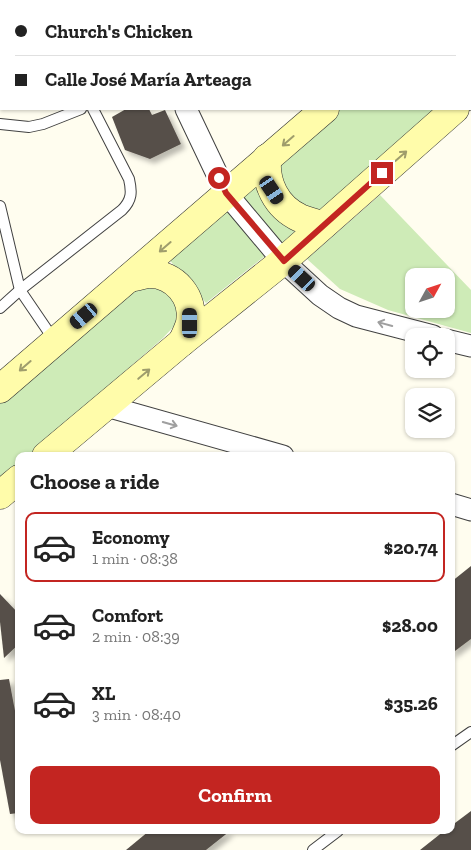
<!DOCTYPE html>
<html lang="en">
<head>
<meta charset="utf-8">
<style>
  body { margin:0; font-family:"Zilla Slab",serif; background:#f6f6f6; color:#222; height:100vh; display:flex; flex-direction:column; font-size:19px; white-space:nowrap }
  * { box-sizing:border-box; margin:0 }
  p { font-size:16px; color:#767676 }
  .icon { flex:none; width:28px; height:28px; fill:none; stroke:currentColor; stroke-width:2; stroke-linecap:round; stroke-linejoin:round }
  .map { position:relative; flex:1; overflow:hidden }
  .drawer { position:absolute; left:15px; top:452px; width:440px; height:382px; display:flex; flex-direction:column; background:#fff; border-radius:10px; box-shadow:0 1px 4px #0004 }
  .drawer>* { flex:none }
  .top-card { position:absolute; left:0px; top:0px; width:471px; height:110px; box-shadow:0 1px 4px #0004; display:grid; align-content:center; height:110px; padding:0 15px; background:#fff }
  .needle { width:32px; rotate:50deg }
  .controls { position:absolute; left:405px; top:268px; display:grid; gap:10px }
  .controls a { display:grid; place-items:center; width:50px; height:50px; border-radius:10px; background:#fff; box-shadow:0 1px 4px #0004; font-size:25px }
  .end { position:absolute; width:22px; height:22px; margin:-11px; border:6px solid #c32521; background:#fff; box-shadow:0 0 0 2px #fff }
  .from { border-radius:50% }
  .car { position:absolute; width:15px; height:30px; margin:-15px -8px; border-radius:6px; box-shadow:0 0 4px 1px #0007; background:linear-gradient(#222 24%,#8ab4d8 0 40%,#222 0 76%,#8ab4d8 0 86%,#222 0) }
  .top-card b { display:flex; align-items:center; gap:18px; height:48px; font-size:19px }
  .top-card b+b { border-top:1px solid #e0e0e0 }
  .top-card i { width:12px; height:12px; background:#222 }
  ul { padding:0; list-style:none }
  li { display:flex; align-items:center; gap:15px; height:70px; margin:0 10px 8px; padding:0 5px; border:2px solid transparent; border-radius:10px }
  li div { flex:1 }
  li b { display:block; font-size:19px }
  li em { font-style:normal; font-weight:700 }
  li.active { border-color:#c32521 }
  li>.icon { width:45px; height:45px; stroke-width:1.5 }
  h2 { padding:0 15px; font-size:22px; line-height:60px }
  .action { display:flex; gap:10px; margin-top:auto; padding:10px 15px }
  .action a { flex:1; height:58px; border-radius:10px; background:#c32521; color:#fff; font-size:20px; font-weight:700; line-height:58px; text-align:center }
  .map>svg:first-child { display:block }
  .green { fill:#ceebb7; fill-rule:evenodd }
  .building { fill:#57504a; filter:url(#shadow) }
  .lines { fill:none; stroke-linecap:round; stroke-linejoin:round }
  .lane-casing { stroke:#414141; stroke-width:12 }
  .street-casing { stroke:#414141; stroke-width:23 }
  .secondary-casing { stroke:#303030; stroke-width:29 }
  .lane { stroke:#fff; stroke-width:10 }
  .street { stroke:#fff; stroke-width:21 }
  .secondary { stroke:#fffcaa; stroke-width:28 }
  .oneway { stroke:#9f9d6c }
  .oneway2 { stroke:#9f9f9f }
  .route { stroke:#c32521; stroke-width:6 }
</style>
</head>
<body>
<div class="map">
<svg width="471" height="850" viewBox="0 0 471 850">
  <defs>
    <filter id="shadow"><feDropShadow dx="4.5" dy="4.5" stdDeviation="2.5" flood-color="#0004"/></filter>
  </defs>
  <rect width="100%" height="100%" fill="#fffdef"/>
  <g class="green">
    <path d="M334,109H438L290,236L206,303L167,257Z"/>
    <path d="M380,195L471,290V333L388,310L340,289L307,259ZM414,276H446V309H414Z"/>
    <path d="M137,286H158L175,300L178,315L175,325L163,338L28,456H19V465L0,482V402Z"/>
  </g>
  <g class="building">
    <path d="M126,109H149L152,115L165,110L181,144L150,159L125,150L112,117Z"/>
    <path d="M471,566V639L451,654V582Z"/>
    <path d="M0,594L19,614V644L4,658L0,622Z"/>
    <path d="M9,679L19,732V813L10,814L0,760V680Z"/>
    <path d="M471,811V850H420L444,831H451V826Z"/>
    <path d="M149,831H230L206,850H126Z"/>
  </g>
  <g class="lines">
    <g class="lane-casing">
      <g id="lane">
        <path d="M0,124L29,127L43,124L81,109"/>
        <path d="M0,206L20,290L54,340"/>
        <path d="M0,308L20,290L122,210C132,200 132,192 129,179L93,109"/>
        <path d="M451,746L471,732"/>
        <path d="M313,850L338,831"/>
      </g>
    </g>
    <g class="street-casing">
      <g id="street">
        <path d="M135,0V1"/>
        <path d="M186,109L226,193L283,261L320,295L339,308L356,316L433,336"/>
        <path d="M446,340L471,346"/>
        <path d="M106,406L283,456"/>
        <path d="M451,504L471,510"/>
      </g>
    </g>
    <g class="secondary-casing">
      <g id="secondary">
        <path d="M449,1L451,0"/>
        <path d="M470,96L471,95"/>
        <path d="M267,158C265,183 276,207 300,218C307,221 315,223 323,225"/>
        <path d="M129,278C135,277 142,275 148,274C175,273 195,298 190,323C188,330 185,336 182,342"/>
        <path d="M0,389L325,109"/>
        <path d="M46,456L182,342L283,261L455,109"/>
        <path d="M0,495L19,479"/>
      </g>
    </g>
    <use href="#lane" class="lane"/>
    <use href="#street" class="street"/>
    <use href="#secondary" class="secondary"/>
  </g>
  <defs><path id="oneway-shaft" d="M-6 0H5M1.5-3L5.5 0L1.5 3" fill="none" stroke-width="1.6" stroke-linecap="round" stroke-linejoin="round" transform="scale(1.25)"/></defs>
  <g class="oneway">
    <use href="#oneway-shaft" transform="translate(288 141) rotate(139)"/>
    <use href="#oneway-shaft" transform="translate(401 156) rotate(-41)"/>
    <use href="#oneway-shaft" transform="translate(165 247) rotate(139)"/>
    <use href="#oneway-shaft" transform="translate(25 366) rotate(139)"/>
    <use href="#oneway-shaft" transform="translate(144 374) rotate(-40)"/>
  </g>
  <g class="oneway2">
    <use href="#oneway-shaft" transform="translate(385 324) rotate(-165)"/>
    <use href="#oneway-shaft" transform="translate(170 424) rotate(16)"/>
  </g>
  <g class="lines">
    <path class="route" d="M219,178L226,193L284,261L382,173"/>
  </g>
</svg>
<div class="controls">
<a><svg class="needle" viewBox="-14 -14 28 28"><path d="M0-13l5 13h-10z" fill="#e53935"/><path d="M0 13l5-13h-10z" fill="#767676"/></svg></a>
<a><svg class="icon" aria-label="locate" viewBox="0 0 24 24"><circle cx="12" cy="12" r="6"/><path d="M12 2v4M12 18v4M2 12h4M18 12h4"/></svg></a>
<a><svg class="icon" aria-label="layers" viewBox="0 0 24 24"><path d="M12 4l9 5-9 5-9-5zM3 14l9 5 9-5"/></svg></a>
</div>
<i class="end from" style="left:219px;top:178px"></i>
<i class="end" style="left:382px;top:173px"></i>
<i class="car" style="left:272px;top:190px;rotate:146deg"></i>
<i class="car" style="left:302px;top:278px;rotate:313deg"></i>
<i class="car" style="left:84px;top:316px;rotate:230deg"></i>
<i class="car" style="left:190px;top:323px;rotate:0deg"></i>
<div class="top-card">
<b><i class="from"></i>Church's Chicken</b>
<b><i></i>Calle José María Arteaga</b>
</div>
<section class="drawer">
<h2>Choose a ride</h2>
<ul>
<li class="active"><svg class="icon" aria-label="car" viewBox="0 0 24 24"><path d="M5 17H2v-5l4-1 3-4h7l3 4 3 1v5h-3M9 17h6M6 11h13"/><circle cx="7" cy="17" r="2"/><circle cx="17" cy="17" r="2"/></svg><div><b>Economy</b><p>1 min · 08:38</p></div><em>$20.74</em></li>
<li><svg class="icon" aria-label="car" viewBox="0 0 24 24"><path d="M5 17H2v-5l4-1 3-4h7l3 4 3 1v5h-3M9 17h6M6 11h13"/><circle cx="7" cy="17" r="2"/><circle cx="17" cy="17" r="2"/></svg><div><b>Comfort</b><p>2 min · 08:39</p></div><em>$28.00</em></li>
<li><svg class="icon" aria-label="car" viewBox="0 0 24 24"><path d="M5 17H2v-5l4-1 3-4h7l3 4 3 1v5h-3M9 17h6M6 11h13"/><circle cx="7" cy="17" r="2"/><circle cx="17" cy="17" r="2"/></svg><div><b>XL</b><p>3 min · 08:40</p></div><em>$35.26</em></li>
</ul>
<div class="action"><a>Confirm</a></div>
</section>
</div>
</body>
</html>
